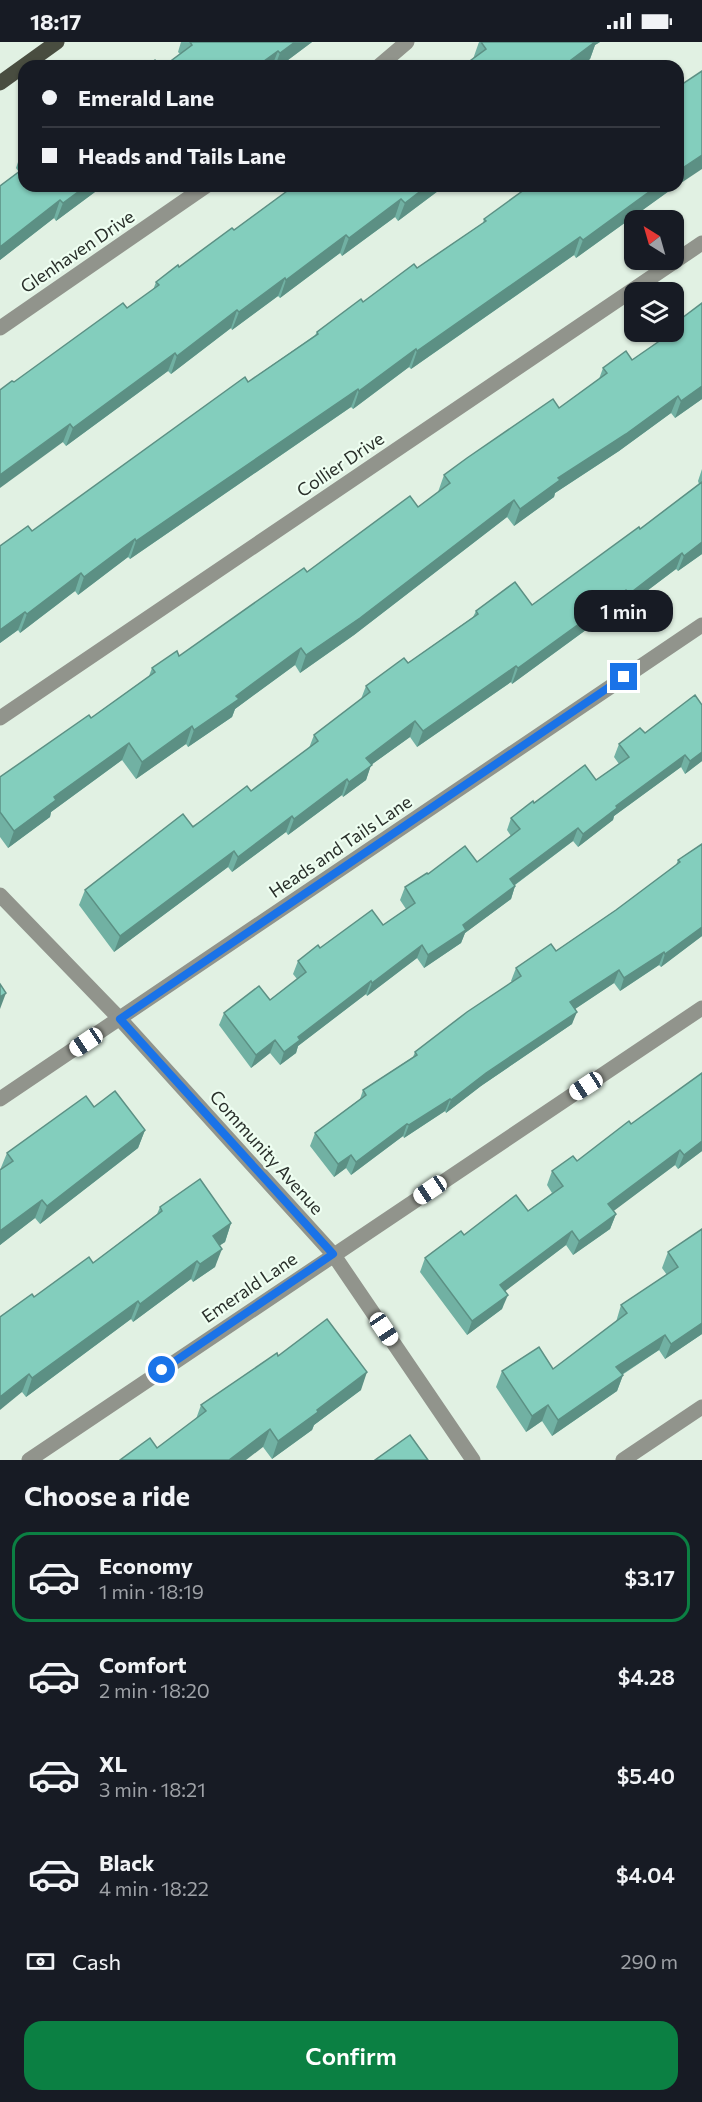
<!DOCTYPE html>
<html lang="en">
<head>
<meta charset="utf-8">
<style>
  body { margin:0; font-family:Commissioner,sans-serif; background:#20242c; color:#f1f3f6; height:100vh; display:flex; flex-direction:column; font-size:22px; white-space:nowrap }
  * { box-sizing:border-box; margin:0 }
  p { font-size:20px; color:#9ea1a6 }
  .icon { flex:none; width:33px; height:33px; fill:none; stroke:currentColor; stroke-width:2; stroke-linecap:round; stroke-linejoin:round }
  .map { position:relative; height:1418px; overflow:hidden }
  .panel { display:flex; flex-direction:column; background:#171b24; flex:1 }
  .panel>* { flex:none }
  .top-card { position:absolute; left:18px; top:18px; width:666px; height:132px; border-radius:18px; box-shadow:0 2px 4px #0004; display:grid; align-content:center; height:132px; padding:0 24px; background:#171b24 }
  .needle { width:39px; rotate:323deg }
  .buttons { position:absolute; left:624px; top:168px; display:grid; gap:12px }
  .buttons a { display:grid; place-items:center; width:60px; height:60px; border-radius:12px; background:#171b24; box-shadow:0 2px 4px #0004; font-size:30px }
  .end { position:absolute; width:27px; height:27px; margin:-14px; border:8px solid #1a73e8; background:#fff; box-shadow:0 0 0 3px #fff }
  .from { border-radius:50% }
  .bubble { position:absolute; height:42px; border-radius:18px; background:#171b24; box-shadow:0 2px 4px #0004; font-size:20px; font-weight:600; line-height:42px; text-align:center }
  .car { position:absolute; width:18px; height:36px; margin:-18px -9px; border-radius:8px; box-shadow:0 0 4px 2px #0007; background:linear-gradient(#fff 24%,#345 0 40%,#fff 0 76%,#345 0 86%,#fff 0) }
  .top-card b { display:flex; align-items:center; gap:21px; height:57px; font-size:22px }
  .top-card b+b { border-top:2px solid #363941 }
  .top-card i { width:15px; height:15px; background:#f1f3f6 }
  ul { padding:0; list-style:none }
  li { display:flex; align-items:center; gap:18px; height:90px; margin:0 12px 9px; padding:0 12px; border:3px solid transparent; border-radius:18px }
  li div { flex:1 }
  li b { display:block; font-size:22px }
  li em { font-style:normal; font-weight:600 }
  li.on { border-color:#0b8043 }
  li>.icon { width:54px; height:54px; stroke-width:1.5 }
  h2 { padding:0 24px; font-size:27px; line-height:72px }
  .pay { display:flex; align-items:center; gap:15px; height:66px; padding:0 24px; font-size:22px }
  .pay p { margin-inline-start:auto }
  .primary-button { display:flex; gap:12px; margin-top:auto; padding:12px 24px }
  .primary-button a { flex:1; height:69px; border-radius:18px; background:#0b8043; color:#fff; font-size:24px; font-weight:600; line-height:69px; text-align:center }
  .status { display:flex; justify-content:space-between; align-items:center; height:42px; padding:0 30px; background:#171b24; direction:ltr }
  .status svg { height:16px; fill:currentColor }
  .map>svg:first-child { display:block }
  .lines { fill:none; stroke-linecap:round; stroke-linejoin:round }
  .minor { stroke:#91948c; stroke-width:15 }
  .major { stroke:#494d40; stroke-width:15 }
  .wall { fill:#71b1a3 }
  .shaded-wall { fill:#5c9084 }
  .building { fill:#83cebd; stroke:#5c9084; stroke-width:1.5 }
  .route { stroke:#1a73e8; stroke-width:8 }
  .labels { text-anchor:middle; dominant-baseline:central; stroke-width:4.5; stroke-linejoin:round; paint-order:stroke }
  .street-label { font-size:18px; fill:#292f2a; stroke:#eefef1 }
</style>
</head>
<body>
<div class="status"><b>18:17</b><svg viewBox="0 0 49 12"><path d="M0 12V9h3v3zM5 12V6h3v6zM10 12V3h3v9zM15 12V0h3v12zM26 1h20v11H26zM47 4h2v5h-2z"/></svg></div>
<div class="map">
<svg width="702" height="1418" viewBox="0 0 702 1418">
  <rect width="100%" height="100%" fill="#e1f1e3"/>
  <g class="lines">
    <g class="minor">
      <path d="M379,24L407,0"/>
      <path d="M0,286L206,144"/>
      <path d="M0,676L702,201"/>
      <path d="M0,853L120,977L333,1212L473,1418"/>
      <path d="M0,1057L702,583"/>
      <path d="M29,1418L702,966"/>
      <path d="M623,1418L702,1365"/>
    </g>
    <path class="major" d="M0,41L57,0"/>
  </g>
  <g class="wall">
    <path d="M181,0H312L280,24H164L180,12L178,10Z"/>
    <path d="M479,0H600L595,3L590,17L581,24H463L473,17Z"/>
    <path d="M24,106V144H103L56,179L54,176L0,218V144L19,130L16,126L22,108Z"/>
    <path d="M294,144H440L438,149L398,179L395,175L342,214L340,211L280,256L278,254L232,288L231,286L171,332L168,329L66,404L14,340L127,266L153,248L156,240L234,188Z"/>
    <path d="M530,148L669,149L576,216L574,213L411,327L409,325L353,367L351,365L130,517L128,515L78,553L75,549L20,591L18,588L0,601V504L32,489L248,340L315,293L317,290L417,226L483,181L484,177Z"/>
    <path d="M702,261V357L675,376L671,371L619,409L555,451L554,455L514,484L507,475L354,593L300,631L295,623L235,667L232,675L188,705L186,702L136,737L122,718L51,770L50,775L8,806L0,795V735L91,676L149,634L152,626L179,614L307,530L418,465L438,450L444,433L559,366L599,337L603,326L632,318L665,295L667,290H674Z"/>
    <path d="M702,427V512L678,529L676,527L623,567L620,563L512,642L511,640L417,705L410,695L371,723L366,738L343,755L342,753L288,793L286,790L232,830L228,825L114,910L79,863L85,848L251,749L309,706L314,693L361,657L366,644L408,621L473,575L476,569L532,563L640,487L699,442L698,439Z"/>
    <path d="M702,663V719L685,732L681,725L614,774L613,778L578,805L573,799L515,843V844L511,857L465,891L461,901L424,926L417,916L367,954L366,952L298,1004L296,1011L280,1023L270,1011L251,1026L219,983L224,971L270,958L297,937L293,932L298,919L320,906L383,883L406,867L400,858L405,845L428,832L477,820L511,794L507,788L511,776L534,761L596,738L619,722L614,715L619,702L645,691Z"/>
    <path d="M702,802V894L661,925L659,923L620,949L614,941L575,967L572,982L481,1044L446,1071L445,1069L404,1096L403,1094L351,1133L346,1126L334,1135L310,1104L315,1091L360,1057L363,1048L413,1015L415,1010L512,940L511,939L516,926L556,909L616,868L676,823L678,818Z"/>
    <path d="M702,1031V1109L678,1127L675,1123L613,1169L616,1172L610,1187L573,1213L566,1203L505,1249L502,1267L467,1293L420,1230L425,1216L464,1193L528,1169L552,1151L547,1143L552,1129L577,1119L631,1082Z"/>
    <path d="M94,1065L145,1088L138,1106L40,1182L35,1176L0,1203V1128L7,1111Z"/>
    <path d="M160,1165L231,1181L225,1200L220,1203L215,1225L193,1240L191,1237L133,1280L131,1277L26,1355L22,1350L34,1255L93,1221L157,1172Z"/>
    <path d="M702,1187V1292L665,1317L659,1308L622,1333H623L617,1349L552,1394L542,1379L526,1390L496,1345L502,1329L553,1327L616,1280L621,1263L667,1233L662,1226L668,1210Z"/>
    <path d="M278,1314L361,1348L314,1383L312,1388L272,1417L263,1405L157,1406L196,1377L201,1363Z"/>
  </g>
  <g class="shaded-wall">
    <path d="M295,0H312L280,24H275L280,11Z"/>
    <path d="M589,0H600L595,3L590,17L581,24H563Z"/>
    <path d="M278,9L272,24H257Z"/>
    <path d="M702,113V127L678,143V129Z"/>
    <path d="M86,144H103L56,179L63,161Z"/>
    <path d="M427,144H440L438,149L398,179L405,161Z"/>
    <path d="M657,144H676L576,216L583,198Z"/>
    <path d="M401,157L395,175L342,214L349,196Z"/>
    <path d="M60,158L54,176L0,218V205Z"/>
    <path d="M346,193L340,211L280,256L286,238Z"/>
    <path d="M580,195L574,213L411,327L417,309Z"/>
    <path d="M285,236L278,254L232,288L239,270Z"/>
    <path d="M237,268L231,286L171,332L177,314Z"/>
    <path d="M416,307L409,325L353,367L359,349Z"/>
    <path d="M175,311L168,329L66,404L73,386Z"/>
    <path d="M702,344V357L675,376L681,359Z"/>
    <path d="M358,347L351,365L130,517L136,499Z"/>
    <path d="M678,354L671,371L619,409L555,451L554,455L514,484L520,467L558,436Z"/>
    <path d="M70,382L63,400L0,446V433Z"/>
    <path d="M514,458L507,475L354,593L300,631L306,613Z"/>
    <path d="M135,497L128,515L78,553L84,535Z"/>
    <path d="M702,500V512L678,529L684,514Z"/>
    <path d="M682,511L676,527L623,567L629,552Z"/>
    <path d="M81,531L75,549L20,591L27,572Z"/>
    <path d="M626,548L620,563L512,642L518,626Z"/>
    <path d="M25,570L18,588L0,601V588Z"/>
    <path d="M301,606L295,623L235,667L232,675L188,705L194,688L236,654Z"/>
    <path d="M516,624L511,640L417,705L423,689Z"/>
    <path d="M415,679L410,695L371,723L366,738L343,755L349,740L366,716Z"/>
    <path d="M192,684L186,702L136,737L142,720Z"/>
    <path d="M129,701L122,718L51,770L50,775L8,806L14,789L54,755Z"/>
    <path d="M702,710V719L685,732L690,719Z"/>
    <path d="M685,713L681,725L614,774L613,778L578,805L583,792L616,764Z"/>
    <path d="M347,737L342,753L288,793L294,777Z"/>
    <path d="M292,774L286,790L232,830L238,815Z"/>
    <path d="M578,786L573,799L505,850L510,837Z"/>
    <path d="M234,809L228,825L114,910L120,894Z"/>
    <path d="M515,844L511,857L465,891L461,901L424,926L428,913L463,883Z"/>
    <path d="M702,885V894L661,925L665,912Z"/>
    <path d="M422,903L417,916L367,954L372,941Z"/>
    <path d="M664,910L659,923L620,949L624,936Z"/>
    <path d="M619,928L614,941L566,973L570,960Z"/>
    <path d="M371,939L366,952L298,1004L296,1011L280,1023L284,1010L298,995Z"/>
    <path d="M6,951L0,967V955Z"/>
    <path d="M577,970L572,982L481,1044L446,1071L451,1058L486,1031Z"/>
    <path d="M275,998L270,1011L251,1026L256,1013Z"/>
    <path d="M450,1057L445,1069L404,1096L409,1083Z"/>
    <path d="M407,1082L403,1094L351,1133L356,1120Z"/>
    <path d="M145,1088L138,1106L40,1182L47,1164Z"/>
    <path d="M702,1099V1109L678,1127L684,1113Z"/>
    <path d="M680,1108L675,1123L603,1177L608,1162Z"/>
    <path d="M351,1113L346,1126L334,1135L338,1122Z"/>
    <path d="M42,1158L35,1176L0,1203V1189Z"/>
    <path d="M616,1172L610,1187L573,1213L579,1199Z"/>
    <path d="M231,1181L225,1200L207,1212L213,1194Z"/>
    <path d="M572,1189L566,1203L495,1257L500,1243Z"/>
    <path d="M222,1207L215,1225L193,1240L200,1222Z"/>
    <path d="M197,1219L191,1237L133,1280L140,1262Z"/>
    <path d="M508,1253L502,1267L467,1293L472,1279Z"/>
    <path d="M138,1259L131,1277L26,1355L32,1336Z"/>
    <path d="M702,1281V1292L665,1317L671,1302Z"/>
    <path d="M665,1293L659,1308L610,1340L616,1325Z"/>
    <path d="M367,1330L361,1348L314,1383L312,1388L272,1417L278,1399L317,1368Z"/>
    <path d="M29,1332L22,1350L0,1368V1355Z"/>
    <path d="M623,1333L617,1349L552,1394L558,1378Z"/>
    <path d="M548,1363L542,1379L526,1390L532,1374Z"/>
    <path d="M270,1387L263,1405L246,1418H229Z"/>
  </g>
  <g class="building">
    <path d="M190,0H295L280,11L278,9L257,24H164L192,3Z"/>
    <path d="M481,0H595L563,24H463L486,7Z"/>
    <path d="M155,18L160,24H147Z"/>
    <path d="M702,29V113L678,129V45Z"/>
    <path d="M24,126V144H86L63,161L60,158L0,205V144Z"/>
    <path d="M294,144H427L405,161L401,157L349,196L346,193L286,238L285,236L239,270L237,268L177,314L175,311L73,386L70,382L0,433V348L12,339L14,340L123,261L127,266L159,243L156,240L178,223L179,225L232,186L234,188Z"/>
    <path d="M536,144H657L583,198L580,195L417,309L416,307L359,349L358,347L136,499L135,497L84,535L81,531L27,572L25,570L0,588V504L28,484L32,489L245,335L248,340L318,292L317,290L361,257L363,260L414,222L417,226L486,179L484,177L528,145L530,148Z"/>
    <path d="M702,261V344L681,359L678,354L626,392L558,436L560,438L520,467L514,458L360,576L306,613L301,606L236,654L239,657L194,688L192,684L142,720L129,701L54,755L56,758L14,789L0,770V735L89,673L91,676L155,630L152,626L177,609L179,614L304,526L307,530L410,454L418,465L450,441L444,433L467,416L553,357L559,366L607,331L603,326L626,309L632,318L671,291L670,290H674V282Z"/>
    <path d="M702,440V500L684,514L682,511L629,552L626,548L518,626L516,624L423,689L415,679L366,716L372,723L349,740L347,737L294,777L292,774L238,815L234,809L120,894L85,848L183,772L193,785L247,744L251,749L318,699L314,693L370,650L366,644L404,616L408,621L478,572L476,569L515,540L532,563L639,485L640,487Z"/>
    <path d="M695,653L702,663V710L690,719L685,713L616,764L617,766L583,792L578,786L510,837L515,844L463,883L466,888L428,913L422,903L372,941L371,939L298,995L300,998L284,1010L275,998L256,1013L224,971L259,944L270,958L306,930L298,919L318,903L320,906L372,868L383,883L415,861L405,845L427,831L428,832L465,804L477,820L520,787L511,776L533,759L534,761L585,723L596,738L629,715L619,702L640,686L645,691Z"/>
    <path d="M702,802V885L665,912L664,910L624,936L619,928L570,960L577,970L486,1031L451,1058L450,1057L409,1083L407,1082L356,1120L351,1113L338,1122L315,1091L366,1053L363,1048L417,1013L415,1010L467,970L521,934L516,926L551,902L556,909L616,868L680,820L678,818Z"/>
    <path d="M0,942L6,951L0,955Z"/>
    <path d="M702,1031V1099L684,1113L680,1108L608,1162L616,1172L579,1199L572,1189L500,1243L508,1253L472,1279L425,1216L461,1189L464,1193L516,1153L528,1169L563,1144L552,1129L573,1114L577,1119L629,1079L631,1082Z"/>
    <path d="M115,1049L145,1088L47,1164L42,1158L0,1189V1128L13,1119L7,1111L86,1054L94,1065Z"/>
    <path d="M200,1137L231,1181L213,1194L222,1207L200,1222L197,1219L140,1262L138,1259L32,1336L29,1332L0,1355V1275L32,1252L34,1255L89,1215L93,1221L162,1169L160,1165Z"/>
    <path d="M702,1187V1281L671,1302L665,1293L616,1325L623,1333L558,1378L548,1363L532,1374L502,1329L539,1305L553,1327L627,1271L621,1263L678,1225L668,1210Z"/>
    <path d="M327,1277L367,1330L317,1368L318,1370L278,1399L270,1387L229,1418H120L150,1396L157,1406L206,1369L201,1363L277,1311L278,1314Z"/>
    <path d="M410,1393L428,1418H375Z"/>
  </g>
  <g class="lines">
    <path class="route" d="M162,1328L333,1212L120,977L624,635"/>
  </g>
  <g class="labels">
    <g class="street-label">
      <text transform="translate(77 209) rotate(-34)">Glenhaven Drive</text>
      <text transform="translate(340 422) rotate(-34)">Collier Drive</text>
      <text transform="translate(340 804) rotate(-34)">Heads and Tails Lane</text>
      <text transform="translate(267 1110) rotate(48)">Community Avenue</text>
      <text transform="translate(249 1245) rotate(-34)">Emerald Lane</text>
    </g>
  </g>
</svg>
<div class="buttons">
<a><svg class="needle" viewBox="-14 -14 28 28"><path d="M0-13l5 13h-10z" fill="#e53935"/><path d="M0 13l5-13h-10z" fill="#9ea1a6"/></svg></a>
<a><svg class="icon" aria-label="layers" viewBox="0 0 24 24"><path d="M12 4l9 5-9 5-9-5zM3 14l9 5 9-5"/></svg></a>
</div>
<i class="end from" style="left:162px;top:1328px"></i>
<i class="end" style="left:624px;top:635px"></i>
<div class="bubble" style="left:574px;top:548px;width:99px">1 min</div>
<i class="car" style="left:86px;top:1000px;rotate:236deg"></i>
<i class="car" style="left:586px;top:1044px;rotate:237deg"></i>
<i class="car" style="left:430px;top:1148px;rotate:236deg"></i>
<i class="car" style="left:384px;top:1287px;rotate:146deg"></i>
<div class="top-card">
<b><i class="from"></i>Emerald Lane</b>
<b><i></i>Heads and Tails Lane</b>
</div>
</div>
<section class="panel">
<h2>Choose a ride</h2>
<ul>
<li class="on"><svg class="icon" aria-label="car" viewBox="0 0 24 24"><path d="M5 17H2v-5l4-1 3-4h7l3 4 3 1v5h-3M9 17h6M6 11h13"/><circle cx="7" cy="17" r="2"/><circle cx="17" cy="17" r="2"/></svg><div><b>Economy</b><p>1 min · 18:19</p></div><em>$3.17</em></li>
<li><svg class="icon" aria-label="car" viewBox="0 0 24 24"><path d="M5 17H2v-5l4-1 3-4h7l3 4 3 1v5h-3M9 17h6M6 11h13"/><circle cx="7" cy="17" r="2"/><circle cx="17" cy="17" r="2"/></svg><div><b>Comfort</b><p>2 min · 18:20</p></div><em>$4.28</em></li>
<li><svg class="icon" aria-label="car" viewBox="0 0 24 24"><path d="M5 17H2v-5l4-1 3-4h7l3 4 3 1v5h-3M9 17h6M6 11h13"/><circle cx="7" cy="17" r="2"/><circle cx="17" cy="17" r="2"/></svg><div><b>XL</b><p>3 min · 18:21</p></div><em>$5.40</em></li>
<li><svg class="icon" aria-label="car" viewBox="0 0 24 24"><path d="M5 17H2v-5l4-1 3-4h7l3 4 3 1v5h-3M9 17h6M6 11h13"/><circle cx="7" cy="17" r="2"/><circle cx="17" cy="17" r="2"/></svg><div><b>Black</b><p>4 min · 18:22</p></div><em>$4.04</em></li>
</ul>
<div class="pay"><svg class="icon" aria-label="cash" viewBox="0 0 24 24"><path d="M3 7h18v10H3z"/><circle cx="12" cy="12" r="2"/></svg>Cash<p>290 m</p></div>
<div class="primary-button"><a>Confirm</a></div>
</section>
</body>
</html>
